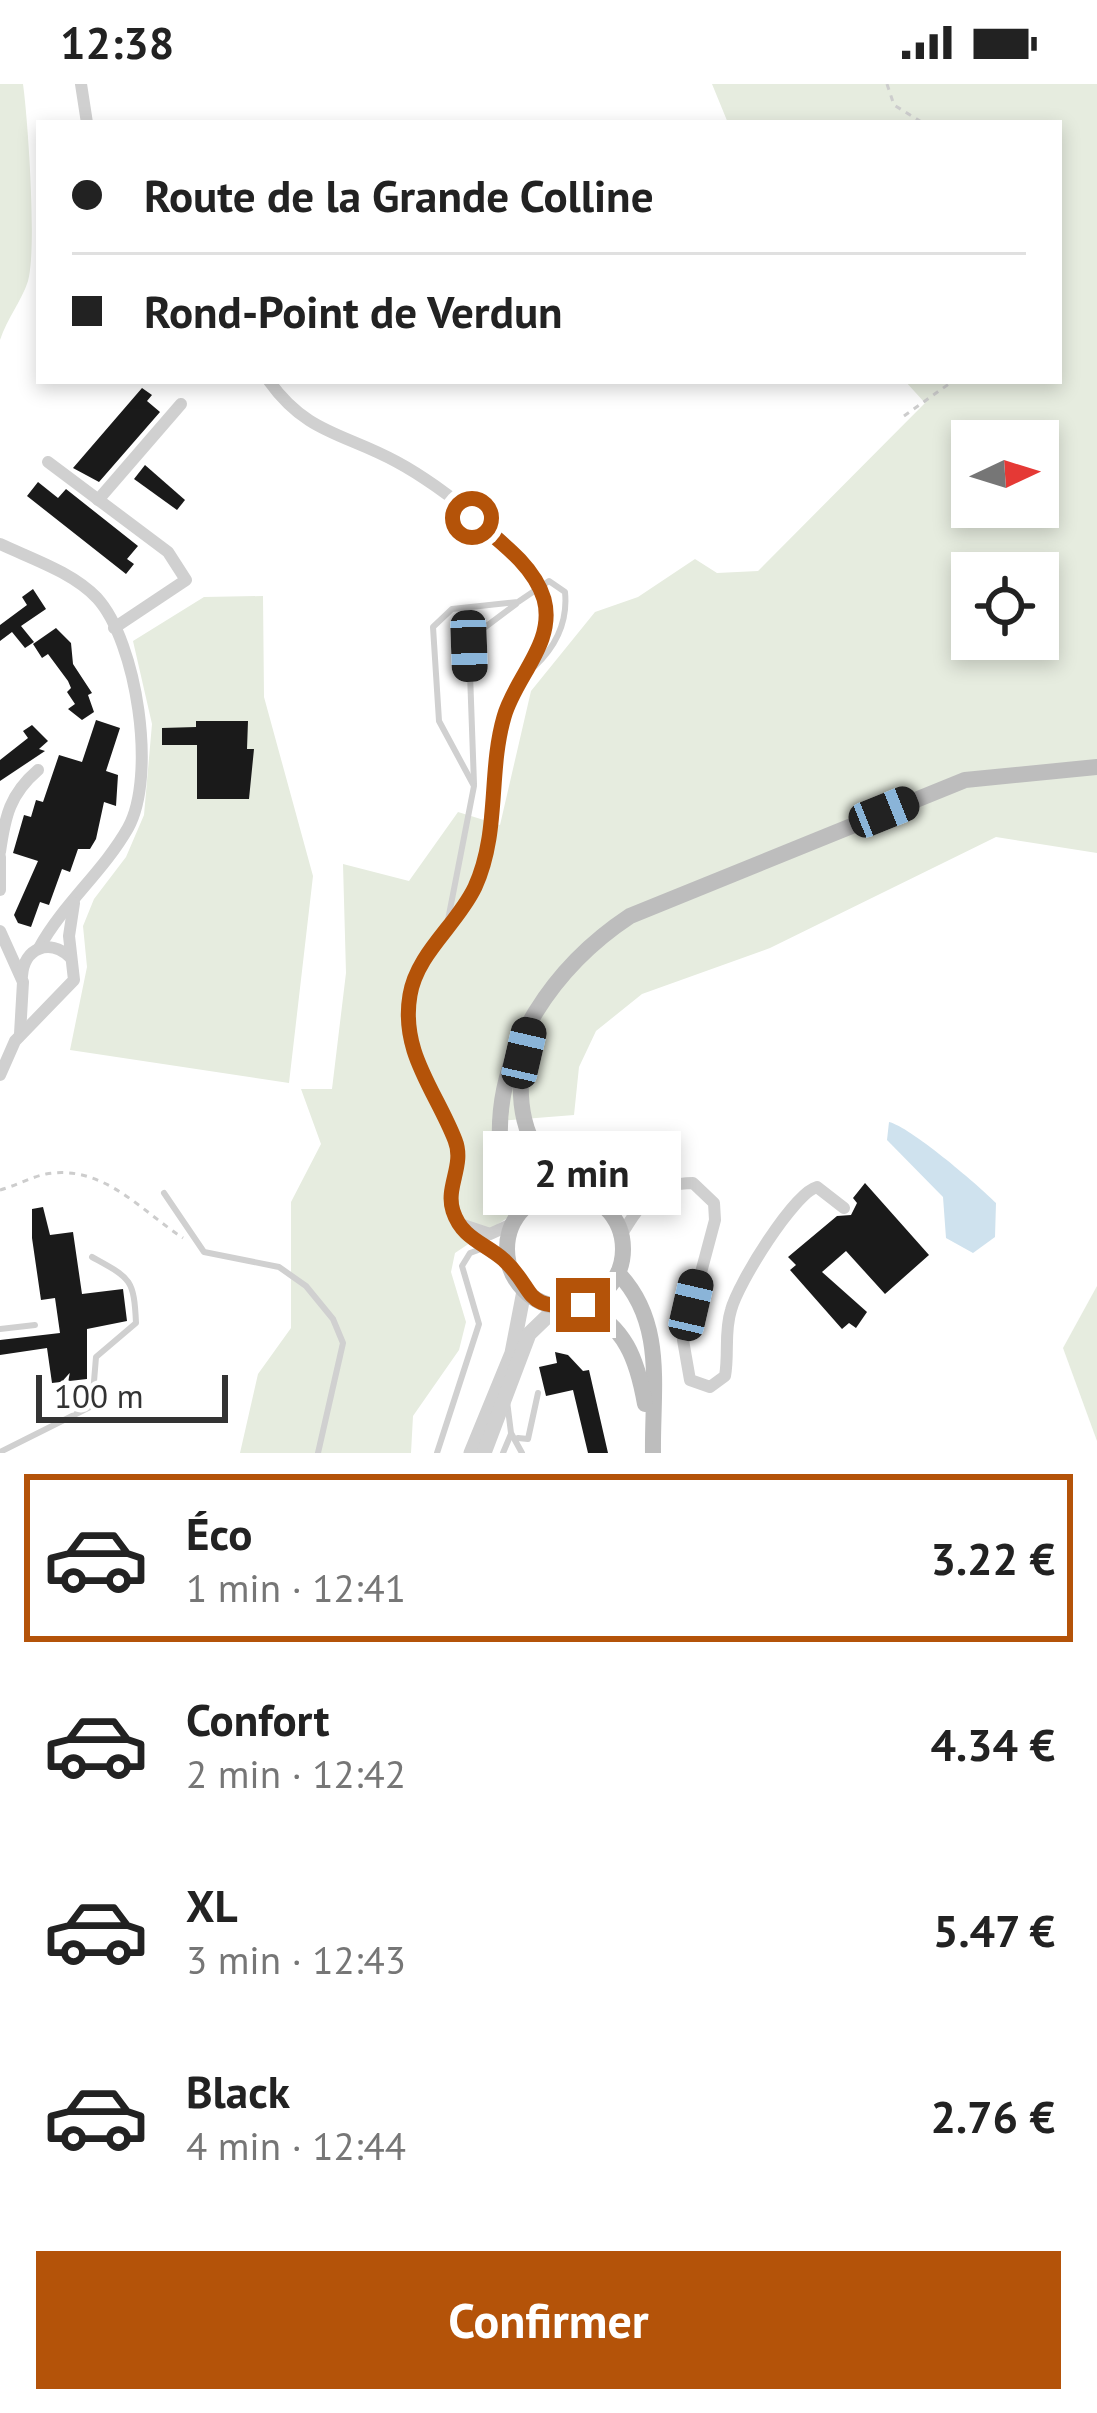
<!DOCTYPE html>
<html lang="fr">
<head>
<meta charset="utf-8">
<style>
  body { margin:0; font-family:"PT Sans",sans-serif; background:#f2f2f2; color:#222; height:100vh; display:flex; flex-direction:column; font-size:45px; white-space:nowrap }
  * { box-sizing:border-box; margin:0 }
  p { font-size:39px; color:#767676 }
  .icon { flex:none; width:66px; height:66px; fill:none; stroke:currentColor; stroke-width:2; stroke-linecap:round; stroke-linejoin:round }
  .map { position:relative; height:1369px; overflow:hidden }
  .panel { display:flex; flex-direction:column; background:#fff; flex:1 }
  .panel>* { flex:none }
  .guide { position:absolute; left:36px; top:36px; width:1026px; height:264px; border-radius:0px; box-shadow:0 6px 18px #0003; display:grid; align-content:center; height:264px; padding:0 36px; background:#fff }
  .needle { width:78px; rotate:86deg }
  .controls { position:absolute; left:951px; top:336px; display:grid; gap:24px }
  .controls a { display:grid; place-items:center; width:108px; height:108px; border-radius:0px; background:#fff; box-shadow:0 6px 18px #0003; font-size:60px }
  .scale { position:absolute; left:36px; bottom:30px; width:192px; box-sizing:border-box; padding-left:12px; border:6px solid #333; border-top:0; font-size:33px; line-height:42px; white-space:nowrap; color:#333; -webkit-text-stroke:9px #fff; paint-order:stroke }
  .end { position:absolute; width:54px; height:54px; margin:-27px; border:15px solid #b45309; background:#fff; box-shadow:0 0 0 6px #fff }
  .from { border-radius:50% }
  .bubble { position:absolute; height:84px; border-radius:0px; background:#fff; box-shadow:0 6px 18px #0003; font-size:39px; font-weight:600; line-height:84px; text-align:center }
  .car { position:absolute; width:36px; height:72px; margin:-36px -18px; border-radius:15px; box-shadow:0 0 9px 3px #0007; background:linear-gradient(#222 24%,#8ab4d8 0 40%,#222 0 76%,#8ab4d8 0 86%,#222 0) }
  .guide b { display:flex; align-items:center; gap:42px; height:114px; font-size:45px }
  .guide b+b { border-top:3px solid #e0e0e0 }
  .guide i { width:30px; height:30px; background:#222 }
  ul { padding:21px 0 0; list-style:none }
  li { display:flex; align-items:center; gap:36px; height:168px; margin:0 24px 18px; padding:0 12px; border:6px solid transparent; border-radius:0px }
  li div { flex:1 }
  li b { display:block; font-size:45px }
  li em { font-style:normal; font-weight:600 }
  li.current { border-color:#b45309 }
  li>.icon { width:108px; height:108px; stroke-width:1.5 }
  .primary-button { display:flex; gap:24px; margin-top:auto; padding:24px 36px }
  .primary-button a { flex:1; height:138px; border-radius:0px; background:#b45309; color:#fff; font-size:48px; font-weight:600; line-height:138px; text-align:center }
  .status { display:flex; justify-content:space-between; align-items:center; height:84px; padding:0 60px; background:#fff; direction:ltr }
  .status svg { height:33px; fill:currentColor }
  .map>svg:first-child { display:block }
  .green { fill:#e6ecdf; fill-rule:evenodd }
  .water { fill:#cfe2ee }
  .building { fill:#1a1a1a }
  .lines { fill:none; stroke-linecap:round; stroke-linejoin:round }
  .path { stroke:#cdcdcd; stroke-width:3; stroke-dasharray:6 6; stroke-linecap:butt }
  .service { stroke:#d0d0d0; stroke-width:6 }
  .minor { stroke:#d0d0d0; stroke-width:12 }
  .tertiary { stroke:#d0d0d0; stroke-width:15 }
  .secondary { stroke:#bdbdbd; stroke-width:16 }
  .route { stroke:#b45309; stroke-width:15 }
</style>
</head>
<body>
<div class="status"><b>12:38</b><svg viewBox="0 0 49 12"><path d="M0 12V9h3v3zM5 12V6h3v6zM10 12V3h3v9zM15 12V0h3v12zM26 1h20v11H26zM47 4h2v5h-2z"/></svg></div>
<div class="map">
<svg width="1097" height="1369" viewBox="0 0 1097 1369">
  <rect width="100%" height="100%" fill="#fff"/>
  <g class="green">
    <path d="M0,0H23C28,36 37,165 28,197C22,216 7,235 0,256Z"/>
    <path d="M712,0H1097V769L996,753L770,864L642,910L596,947L579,983L574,1031L498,1037L513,1108L510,1132L455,1169L451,1188L466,1238L459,1266L413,1332L411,1369H240L258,1290L291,1244V1118L321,1060L301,1005H332L346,889L343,780L409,797L458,728L500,741L531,607L595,528L638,513L695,475L717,489L758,487L925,319L905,297H1059V39H728ZM972,357H1038V423H972ZM972,489H1038V555H972Z"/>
    <path d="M263,512L264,613L313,792L289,999L70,966L87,883L83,842L94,815L126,773L144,731L152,640L133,557L204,513Z"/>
    <path d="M1097,1202V1357L1063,1264Z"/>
  </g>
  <path class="water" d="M889,1038C910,1043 976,1099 996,1119L995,1153L973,1169L946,1154L943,1113L887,1056Z"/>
  <g class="building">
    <path d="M142,304L152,311L147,317L160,328L99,398L73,384Z"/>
    <path d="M145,381L185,416L177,426L134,395Z"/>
    <path d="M38,398L58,414L66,405L138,462L127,475L134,480L126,490L27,412Z"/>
    <path d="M33,505L46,525L21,542L34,558L25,564L12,548L0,557V541L27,521L22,513Z"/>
    <path d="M56,544L71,559L73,580L92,609L88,611L94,628L82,636L68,625L75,620L67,608L71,604L68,597L48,570L42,574L33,560Z"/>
    <path d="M96,636L120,644L106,687L118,691L116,722L104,718L96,755L90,765H78L70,788L62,785L49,821L40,818L31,843L18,839L14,831L38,777L13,769L24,731L31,733L36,716L43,718L59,671L82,678Z"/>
    <path d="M196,637H248L247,665H254L249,715H197V661H162V644L196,643Z"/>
    <path d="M32,641L48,657L39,665L45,667L0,697V676L28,654L23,647Z"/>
    <path d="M865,1099L929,1171L885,1210L846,1167L822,1188L867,1228L856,1244L849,1239L842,1245L790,1186L796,1181L788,1173L837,1132L851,1131L857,1119L853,1114Z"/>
    <path d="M43,1123L50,1151L73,1148L82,1210L123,1205L127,1237L87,1245V1295L52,1299L47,1264L0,1271V1256L60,1249L55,1214L41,1216L32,1154V1125Z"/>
    <path d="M555,1268L568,1271L583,1287L589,1286L608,1369H588L573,1306L546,1312L539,1283L557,1279Z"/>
  </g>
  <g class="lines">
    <g class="path">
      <path d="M887,0L894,21L923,39"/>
      <path d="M904,332L953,297"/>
      <path d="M0,1106C15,1102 31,1093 46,1090C103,1080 140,1126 183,1154"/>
    </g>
    <g class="service">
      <path d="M474,700L469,562L472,553L516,520"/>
      <path d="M447,841L474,702L439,637L433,543L452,525L518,518L549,497L565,508C568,538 556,562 535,582"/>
      <path d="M164,1109L204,1168L279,1183L306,1202L333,1235L343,1259L318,1369"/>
      <path d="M0,1245L35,1241"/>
      <path d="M507,1317L511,1349L522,1369"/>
      <path d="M518,1354L528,1355L538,1309"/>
      <path d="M0,1368L92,1322L96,1273L136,1239C134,1194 130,1194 92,1173"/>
      <path d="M437,1369L479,1240L462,1182L470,1169L481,1165"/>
      <path d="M503,1369L511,1350"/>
    </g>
    <g class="minor">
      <path d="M81,0L87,39"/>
      <path d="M269,297C307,350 344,349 397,378C440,401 526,466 543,513C558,555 517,592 505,630C489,677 497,738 479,792C466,834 425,859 412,900C392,965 442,1006 457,1062C464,1087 444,1109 456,1133C468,1158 489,1164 509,1181"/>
      <path d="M48,378L168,468L186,496L114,544"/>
      <path d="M98,416L181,320"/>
      <path d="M0,460C32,475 72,488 97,514C137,558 157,692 128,744C103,788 63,820 39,864"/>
      <path d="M0,768C5,732 10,710 38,686"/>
      <path d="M0,773V806"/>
      <path d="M0,847L23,898L20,950"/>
      <path d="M22,892C24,864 49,854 70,873"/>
      <path d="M0,991L15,957L74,896L69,852L74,819"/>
      <path d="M606,1123L641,1119"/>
      <path d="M463,1141L490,1150L512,1140"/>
      <path d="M622,1150C640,1119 655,1099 693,1099L714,1119L715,1136L683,1256L690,1296L710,1303L725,1292C729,1270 724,1248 731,1226C738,1199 794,1109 817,1103L844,1124"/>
    </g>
    <g class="tertiary">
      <path d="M471,1369L512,1269L524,1207"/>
      <path d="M484,1369L529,1250L557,1223"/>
    </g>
    <g class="secondary">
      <path d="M522,982C516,1036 531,1072 572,1106"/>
      <circle cx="565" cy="1165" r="58"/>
      <path d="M519,1128C520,1102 502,1084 500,1057C496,964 556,881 630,832L965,696L1097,683"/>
      <path d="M618,1189C666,1239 652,1305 653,1369"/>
      <path d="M583,1221C625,1243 637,1274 645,1320"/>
    </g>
  </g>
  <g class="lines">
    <path class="route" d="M472,434C498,456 534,481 544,515C556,559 515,593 504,633C488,688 500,748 475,803C457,841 417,869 410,911C400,968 436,1007 455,1056C465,1081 445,1103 453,1127C462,1155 485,1159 504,1176C538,1208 520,1226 583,1221"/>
  </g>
</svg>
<div class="controls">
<a><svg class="needle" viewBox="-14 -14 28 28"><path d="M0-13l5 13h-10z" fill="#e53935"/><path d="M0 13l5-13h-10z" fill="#767676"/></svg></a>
<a><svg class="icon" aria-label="locate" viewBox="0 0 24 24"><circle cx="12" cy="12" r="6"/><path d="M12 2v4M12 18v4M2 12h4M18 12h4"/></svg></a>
</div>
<div class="scale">100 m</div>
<i class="end from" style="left:472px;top:434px"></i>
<i class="end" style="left:583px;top:1221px"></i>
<div class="bubble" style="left:483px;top:1047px;width:198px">2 min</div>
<i class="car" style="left:469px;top:562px;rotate:178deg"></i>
<i class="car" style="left:884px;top:728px;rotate:68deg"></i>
<i class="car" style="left:524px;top:969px;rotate:13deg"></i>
<i class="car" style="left:691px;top:1221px;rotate:13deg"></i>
<div class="guide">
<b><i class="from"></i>Route de la Grande Colline</b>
<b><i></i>Rond-Point de Verdun</b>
</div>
</div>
<section class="panel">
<ul>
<li class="current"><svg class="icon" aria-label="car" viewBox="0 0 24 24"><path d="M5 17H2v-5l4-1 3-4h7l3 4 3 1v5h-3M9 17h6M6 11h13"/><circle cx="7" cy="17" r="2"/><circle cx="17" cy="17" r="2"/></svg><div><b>Éco</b><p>1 min · 12:41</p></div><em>3.22 €</em></li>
<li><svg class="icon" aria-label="car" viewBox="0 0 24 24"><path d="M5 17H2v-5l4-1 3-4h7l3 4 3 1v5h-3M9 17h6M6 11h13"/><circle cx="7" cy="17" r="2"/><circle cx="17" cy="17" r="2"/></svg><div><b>Confort</b><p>2 min · 12:42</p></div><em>4.34 €</em></li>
<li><svg class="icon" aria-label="car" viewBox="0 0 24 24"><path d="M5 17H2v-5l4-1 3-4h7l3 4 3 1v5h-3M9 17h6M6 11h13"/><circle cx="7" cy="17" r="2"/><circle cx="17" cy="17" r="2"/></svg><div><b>XL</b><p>3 min · 12:43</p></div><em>5.47 €</em></li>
<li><svg class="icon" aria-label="car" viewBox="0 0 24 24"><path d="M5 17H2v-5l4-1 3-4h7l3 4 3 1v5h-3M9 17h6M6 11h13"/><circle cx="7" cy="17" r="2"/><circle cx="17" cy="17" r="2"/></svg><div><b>Black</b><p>4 min · 12:44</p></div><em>2.76 €</em></li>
</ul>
<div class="primary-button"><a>Confirmer</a></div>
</section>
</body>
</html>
